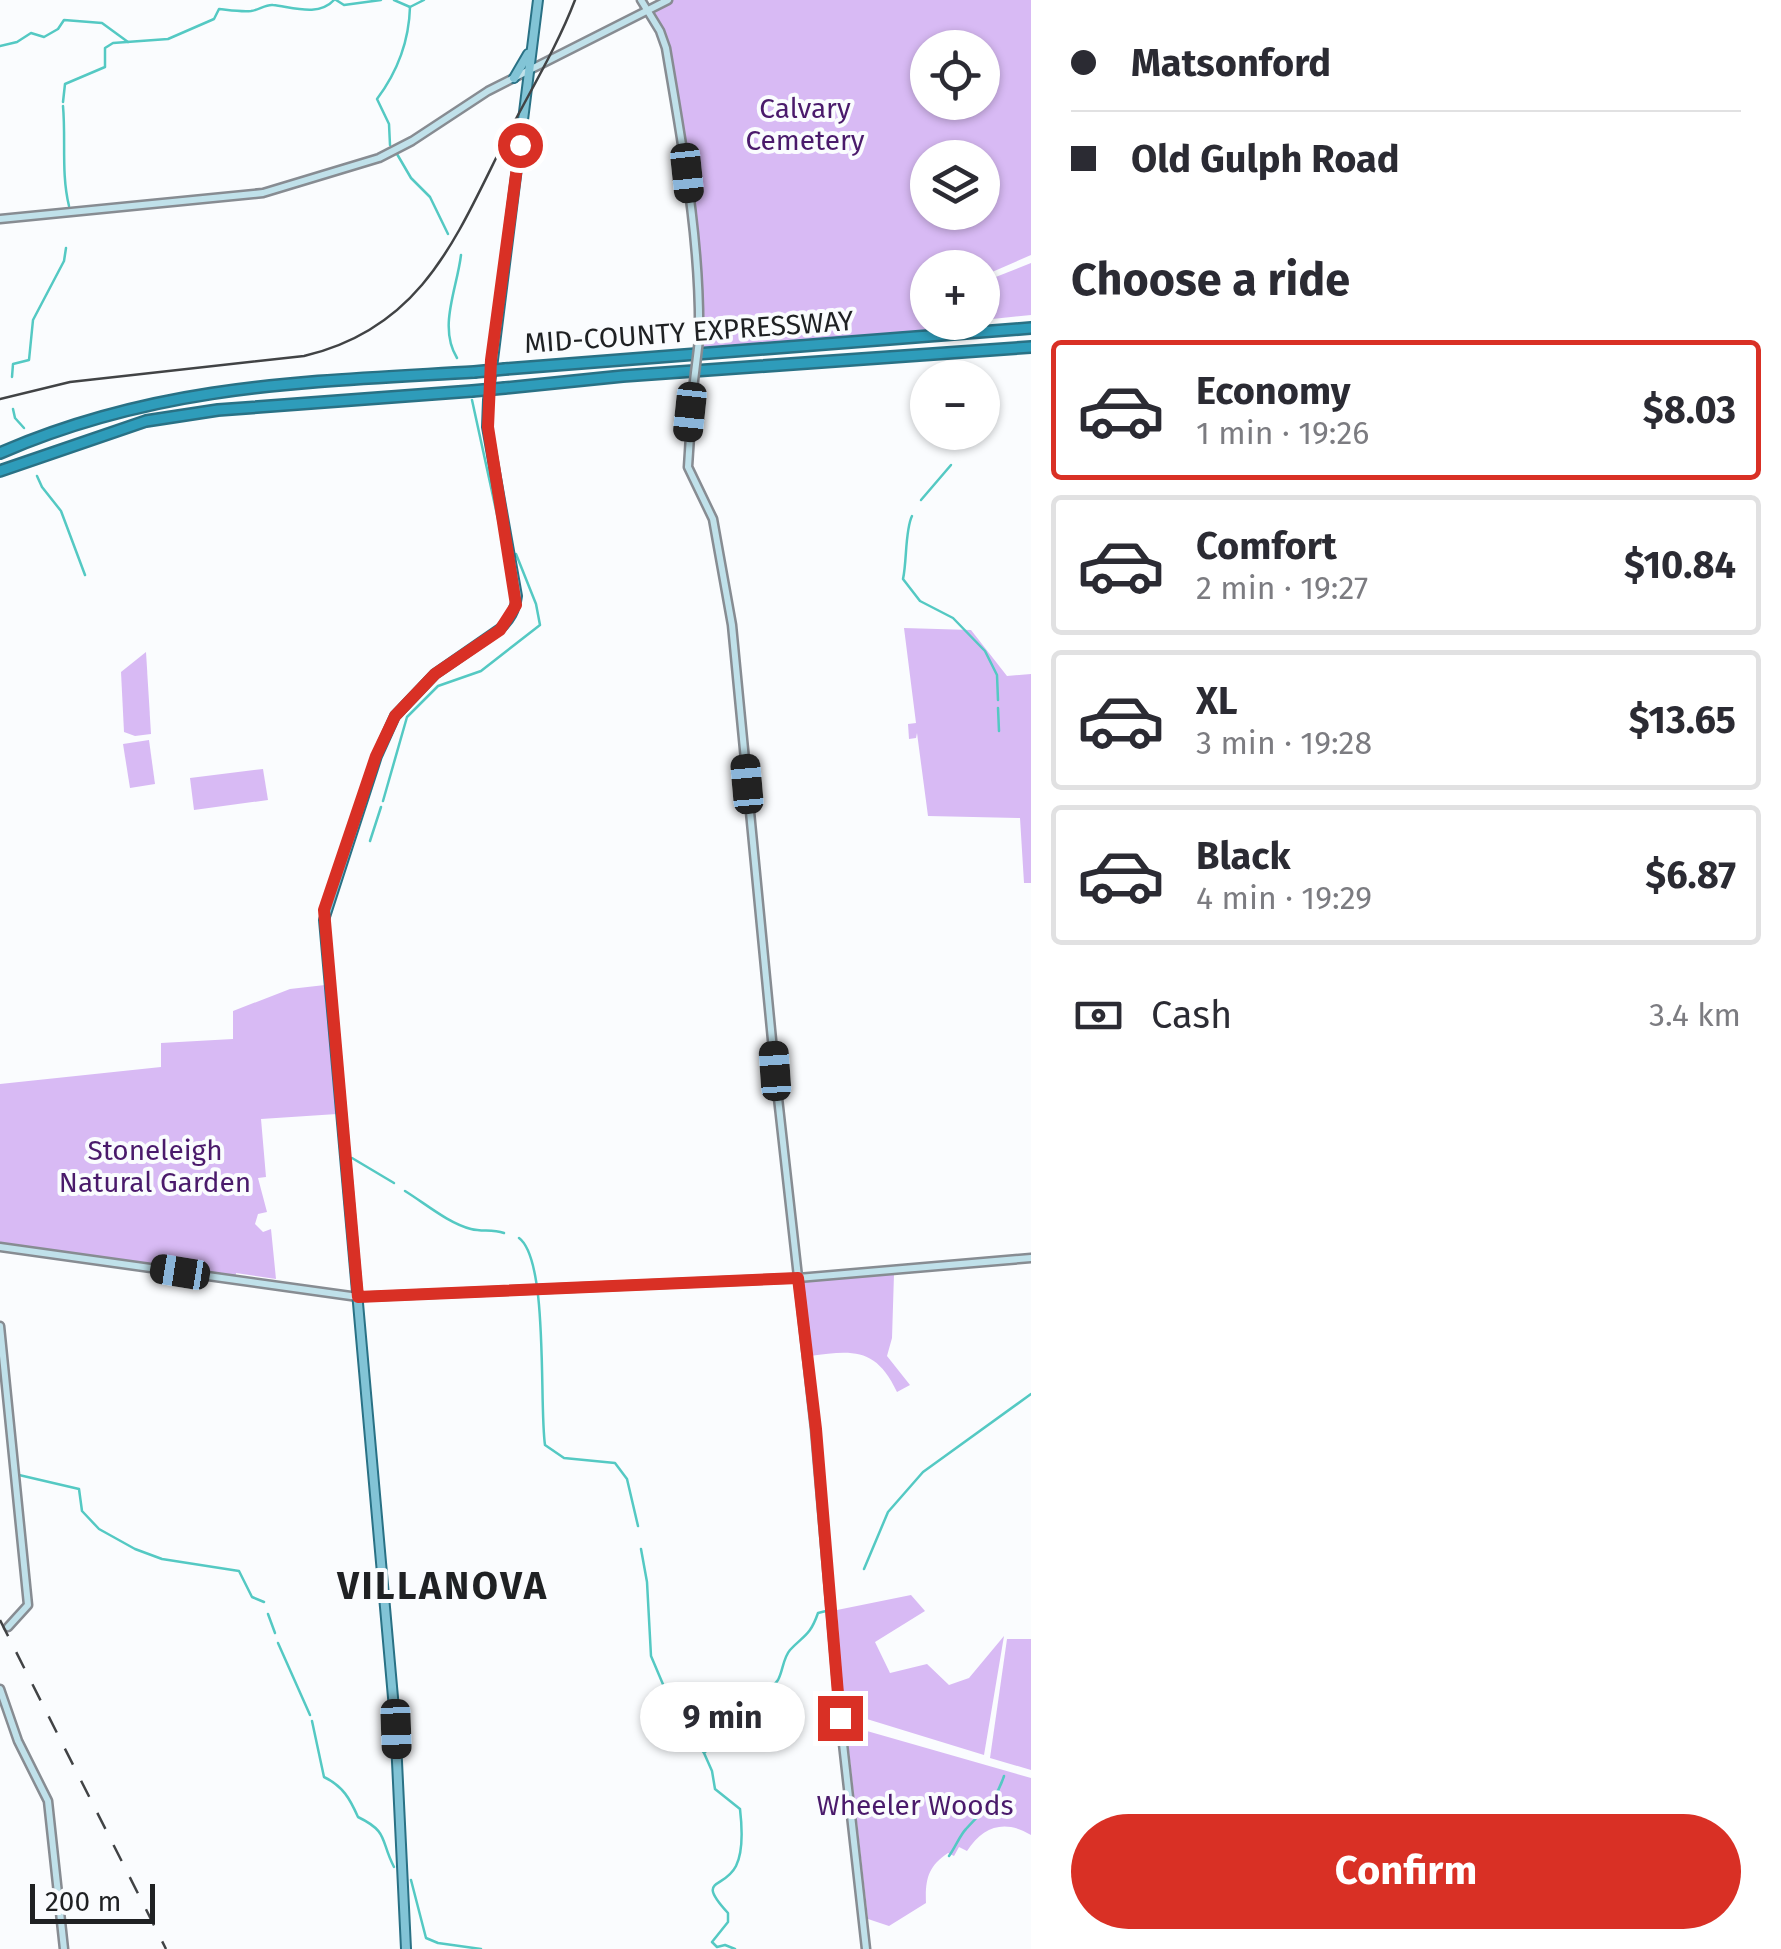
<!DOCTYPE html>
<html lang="en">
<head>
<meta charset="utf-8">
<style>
  body { margin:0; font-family:"Fira Sans",sans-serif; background:#f2f2f3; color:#2b2b33; height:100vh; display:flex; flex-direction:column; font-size:38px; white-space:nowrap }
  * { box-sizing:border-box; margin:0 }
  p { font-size:32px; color:#7c7c81 }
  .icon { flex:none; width:55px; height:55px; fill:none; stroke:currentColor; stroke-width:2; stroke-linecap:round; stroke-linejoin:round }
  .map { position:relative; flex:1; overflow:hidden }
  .drawer { display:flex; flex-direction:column; background:#fff; width:750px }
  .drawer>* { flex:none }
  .top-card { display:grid; align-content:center; height:220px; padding:0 40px; background:#fff }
  .controls { position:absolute; left:910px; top:30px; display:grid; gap:20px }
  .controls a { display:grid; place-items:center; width:90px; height:90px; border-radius:50%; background:#fff; box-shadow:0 2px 8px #0004; font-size:50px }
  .scale { position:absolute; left:30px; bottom:25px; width:125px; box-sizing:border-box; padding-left:10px; border:5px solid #1f2123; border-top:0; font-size:28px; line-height:35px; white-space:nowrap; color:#1f2123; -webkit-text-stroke:8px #fafcfe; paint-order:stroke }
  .end { position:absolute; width:45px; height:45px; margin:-22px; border:12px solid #d93025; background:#fff; box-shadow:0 0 0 5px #fff }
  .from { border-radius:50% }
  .bubble { position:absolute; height:70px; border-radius:35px; background:#fff; box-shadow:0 2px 8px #0004; font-size:32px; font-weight:700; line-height:70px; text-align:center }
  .car { position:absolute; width:30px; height:60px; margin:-30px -15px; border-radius:12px; box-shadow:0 0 8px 2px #0007; background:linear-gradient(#222 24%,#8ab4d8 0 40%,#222 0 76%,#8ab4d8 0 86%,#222 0) }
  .top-card b { display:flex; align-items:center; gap:35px; height:95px; font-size:38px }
  .top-card b+b { border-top:2px solid #e1e1e2 }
  .top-card i { width:25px; height:25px; background:#2b2b33 }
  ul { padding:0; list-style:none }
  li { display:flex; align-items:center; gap:30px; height:140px; margin:0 20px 15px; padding:0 20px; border:5px solid #e1e1e2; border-radius:10px }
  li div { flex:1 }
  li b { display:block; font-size:38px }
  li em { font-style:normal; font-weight:700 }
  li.current { border-color:#d93025 }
  li>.icon { width:90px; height:90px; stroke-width:1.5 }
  h2 { padding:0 40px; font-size:45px; line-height:120px }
  .pay { display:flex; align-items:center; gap:25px; height:110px; padding:0 40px; font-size:38px }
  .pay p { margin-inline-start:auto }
  .button { display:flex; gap:20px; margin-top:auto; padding:20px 40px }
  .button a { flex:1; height:115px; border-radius:60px; background:#d93025; color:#fff; font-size:40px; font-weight:700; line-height:115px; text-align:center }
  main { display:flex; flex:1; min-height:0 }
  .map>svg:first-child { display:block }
  .green { fill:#d8baf4; fill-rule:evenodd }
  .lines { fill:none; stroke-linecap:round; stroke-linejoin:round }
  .stream { stroke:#54c9c3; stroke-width:2.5 }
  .secondary-casing { stroke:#878c92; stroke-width:11 }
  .primary-casing { stroke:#297185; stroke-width:12 }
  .highway-casing { stroke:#297185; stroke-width:14 }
  .secondary { stroke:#c0e1ea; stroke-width:6 }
  .primary { stroke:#82c4d6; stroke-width:8 }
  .highway { stroke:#2e9cba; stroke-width:9 }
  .tram { stroke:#414345; stroke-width:2.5 }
  .rail { stroke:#414345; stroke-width:2.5; stroke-dasharray:18 18; stroke-linecap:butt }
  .secondary-bridge-casing { stroke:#878c92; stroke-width:11; stroke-linecap:butt }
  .highway-bridge-casing { stroke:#297185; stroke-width:14; stroke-linecap:butt }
  .secondary-bridge { stroke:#c0e1ea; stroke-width:6 }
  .highway-bridge { stroke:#2e9cba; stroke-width:9 }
  .route { stroke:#d93025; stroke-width:12 }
  .labels { text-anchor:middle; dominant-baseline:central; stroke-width:8; stroke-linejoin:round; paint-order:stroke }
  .park-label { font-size:28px; fill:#4a1a6b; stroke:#fafcfe }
  .street-label { font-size:28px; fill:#1f2123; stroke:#fafcfe }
  .district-label { font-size:38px; font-weight:bold; letter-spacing:2.5px; fill:#1f2123; stroke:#fafcfe }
</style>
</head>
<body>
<main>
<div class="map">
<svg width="1031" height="1949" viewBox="0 0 1031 1949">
  <rect width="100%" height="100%" fill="#fafcfe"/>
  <g class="green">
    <path d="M667,0H1031V255L983,276L982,268H928V322L978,323L979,332L702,354L697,267L666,48L647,11ZM928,48H982V102H928ZM928,158H982V212H928Z"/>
    <path d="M1031,263V315L983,320V282Z"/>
    <path d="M904,628L971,630L1007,676L1031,674V883H1024L1020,818L928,816L917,733L916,738L909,739L908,724L916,723Z"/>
    <path d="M146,652L151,734L135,736L124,732L121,672Z"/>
    <path d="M149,740L155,784L130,788L123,744Z"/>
    <path d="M263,769L268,800L194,810L190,778Z"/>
    <path d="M325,985L337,1114L261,1119L266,1177L258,1178L267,1212L258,1214L255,1224L263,1232L271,1229L276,1279L236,1273V1277L0,1244V1084L161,1067V1043L233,1039V1011L290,989Z"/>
    <path d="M894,1274L892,1338L887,1356L910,1385L897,1392C876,1348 854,1350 810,1356L804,1282Z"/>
    <path d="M911,1595L925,1611L875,1642L890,1673L927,1664L949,1685L969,1678L1004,1636L984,1755L844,1712L837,1610Z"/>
    <path d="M1007,1639H1031V1770L990,1758Z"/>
    <path d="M846,1725L1031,1778V1835C1005,1819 983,1826 967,1851L959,1847L954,1856L948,1853C928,1866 925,1880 926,1903L889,1926L868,1919Z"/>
  </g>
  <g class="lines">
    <g class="stream">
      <path d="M336,0L344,5L381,0"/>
      <path d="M394,0L410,7L424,0"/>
      <path d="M0,46L17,42L31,33L44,37L58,29L64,20L102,23L128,42"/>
      <path d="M63,102L65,84L105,67V48L113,43L168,39L214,19L219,9C229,10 241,12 251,11C259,10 266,4 273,5C292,7 319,17 334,0"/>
      <path d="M63,106C66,140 61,173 69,206"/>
      <path d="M390,145L389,124L377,99C398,71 409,42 410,7"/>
      <path d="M397,154L411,178L430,197L448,234"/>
      <path d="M457,358C438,327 457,289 461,255"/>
      <path d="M12,377L13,364L29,360L33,320L64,261L66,248"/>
      <path d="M472,400L501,533"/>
      <path d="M13,409L15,418L24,428"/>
      <path d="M37,476L42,487L61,511L85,575"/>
      <path d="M921,500L951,465"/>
      <path d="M912,516C905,530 907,561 903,579L920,601L953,618L985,651L997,675L998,700"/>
      <path d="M998,708L999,731"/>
      <path d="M383,801L407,717L438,686L481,671L540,625L536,604L516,554"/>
      <path d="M370,841L381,807"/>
      <path d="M352,1158L394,1183"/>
      <path d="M405,1191C426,1204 448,1223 471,1229C482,1232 492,1229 504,1233"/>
      <path d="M519,1238C549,1260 539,1406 545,1445L564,1458L615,1463L627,1479L638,1526"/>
      <path d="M19,1475L79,1489L82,1511L99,1529L135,1549L162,1559L239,1571L252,1597L264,1602"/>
      <path d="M641,1549L647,1582L651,1656L676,1715L704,1753L712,1771L715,1789L740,1809C742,1826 744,1850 736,1866C724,1890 695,1877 728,1913V1922L712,1942L717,1947L725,1945L735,1949"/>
      <path d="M864,1569L888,1512L923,1472L1031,1394"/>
      <path d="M268,1614L275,1633"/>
      <path d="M278,1643L310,1715"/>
      <path d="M740,1708C751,1699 770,1692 778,1680C783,1671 783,1658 790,1650C804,1635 810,1636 818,1613L826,1611"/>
      <path d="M312,1721L324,1777C343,1786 350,1799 358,1817C389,1832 380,1840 394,1867"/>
      <path d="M735,1725L739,1722L738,1716"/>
      <path d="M705,1752L726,1734"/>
      <path d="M949,1856C955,1848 960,1835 966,1829C983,1810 996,1801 1004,1776"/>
      <path d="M411,1880L426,1938L438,1943L481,1949"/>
    </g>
    <g class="secondary-casing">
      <g id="secondary">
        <path d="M641,0L660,31L666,48C682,144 701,242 699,340"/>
        <path d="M0,219L263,193L379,158L412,141L488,91L668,0"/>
        <path d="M693,389L688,467L713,519L732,625L775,1071L815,1429L840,1717L866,1949"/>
        <path d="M0,1247L358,1297L798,1278L1031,1258"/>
        <path d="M0,1326L28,1605L8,1627"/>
        <path d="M0,1689L18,1741L48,1801L64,1949"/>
      </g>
    </g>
    <g class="primary-casing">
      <g id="primary">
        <path d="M514,78L528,54"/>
        <path d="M406,1949L395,1720L324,920L377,756L395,716L435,674L500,629C510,619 515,611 517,596L487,427L488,400L538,0"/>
      </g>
    </g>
    <g class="highway-casing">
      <g id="highway">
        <path d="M505,369L1031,328"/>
        <path d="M505,388L623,376L1031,347"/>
        <path d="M0,453C159,384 305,382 474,372"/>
        <path d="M0,471L146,421L218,410L472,391"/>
      </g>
    </g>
    <use href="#secondary" class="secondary"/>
    <use href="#primary" class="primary"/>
    <use href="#highway" class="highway"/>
    <path class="tram" d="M0,399L70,382L304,356C424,328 457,235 507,136C530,91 557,47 575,0"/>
    <path class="rail" d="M0,1620L166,1949"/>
    <g class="secondary-bridge-casing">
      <path id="secondary-bridge" d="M693,389L699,340"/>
    </g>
    <g class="highway-bridge-casing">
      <g id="highway-bridge">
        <path d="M474,372L505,369"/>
        <path d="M472,391L505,388"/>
      </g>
    </g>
    <use href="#secondary-bridge" class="secondary-bridge"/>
    <use href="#highway-bridge" class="highway-bridge"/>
  </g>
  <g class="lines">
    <path class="route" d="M520,145L491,360L488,427L516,605L500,630L435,674L395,716L376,756L324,910L358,1297L798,1278L816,1429L840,1718"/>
  </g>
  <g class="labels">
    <g class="park-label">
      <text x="805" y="108">Calvary<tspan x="805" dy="32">Cemetery</tspan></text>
      <text x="155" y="1150">Stoneleigh<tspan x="155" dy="32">Natural Garden</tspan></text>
      <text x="915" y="1805">Wheeler Woods</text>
    </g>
    <g class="street-label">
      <text transform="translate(689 332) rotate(-4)">MID-COUNTY EXPRESSWAY</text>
    </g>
    <g class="district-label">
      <text x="443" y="1586">VILLANOVA</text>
    </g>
  </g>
</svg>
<div class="controls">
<a><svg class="icon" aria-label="locate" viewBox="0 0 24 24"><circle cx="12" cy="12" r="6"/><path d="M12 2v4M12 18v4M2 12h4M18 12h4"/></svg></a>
<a><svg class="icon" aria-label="layers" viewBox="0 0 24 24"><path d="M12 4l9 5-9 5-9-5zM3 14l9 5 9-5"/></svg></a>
<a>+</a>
<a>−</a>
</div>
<div class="scale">200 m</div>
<i class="end from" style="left:520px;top:145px"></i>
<i class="end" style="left:840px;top:1718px"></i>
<div class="bubble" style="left:640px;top:1682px;width:165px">9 min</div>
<i class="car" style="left:687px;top:173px;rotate:174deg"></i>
<i class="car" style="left:690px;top:412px;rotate:186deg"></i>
<i class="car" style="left:747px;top:784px;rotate:355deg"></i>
<i class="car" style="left:775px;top:1071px;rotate:356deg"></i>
<i class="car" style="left:180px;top:1272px;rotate:279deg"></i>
<i class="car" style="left:396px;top:1729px;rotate:178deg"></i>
</div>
<section class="drawer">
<div class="top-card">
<b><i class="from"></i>Matsonford</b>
<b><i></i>Old Gulph Road</b>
</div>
<h2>Choose a ride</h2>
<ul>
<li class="current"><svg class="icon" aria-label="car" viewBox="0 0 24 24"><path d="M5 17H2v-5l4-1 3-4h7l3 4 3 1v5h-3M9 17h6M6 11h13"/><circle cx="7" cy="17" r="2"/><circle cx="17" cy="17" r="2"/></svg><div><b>Economy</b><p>1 min · 19:26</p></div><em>$8.03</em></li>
<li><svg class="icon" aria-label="car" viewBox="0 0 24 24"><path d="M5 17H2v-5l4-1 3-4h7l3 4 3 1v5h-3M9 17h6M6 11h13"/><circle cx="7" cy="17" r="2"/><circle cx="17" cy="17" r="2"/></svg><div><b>Comfort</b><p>2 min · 19:27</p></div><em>$10.84</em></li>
<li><svg class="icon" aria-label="car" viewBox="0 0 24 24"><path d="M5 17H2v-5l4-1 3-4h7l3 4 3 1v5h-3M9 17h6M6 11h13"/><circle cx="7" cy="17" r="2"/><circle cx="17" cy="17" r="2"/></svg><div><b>XL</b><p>3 min · 19:28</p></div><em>$13.65</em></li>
<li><svg class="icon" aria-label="car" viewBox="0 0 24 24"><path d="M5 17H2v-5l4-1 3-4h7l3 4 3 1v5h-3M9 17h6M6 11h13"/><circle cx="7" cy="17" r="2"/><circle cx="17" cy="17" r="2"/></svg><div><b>Black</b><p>4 min · 19:29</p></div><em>$6.87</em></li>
</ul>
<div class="pay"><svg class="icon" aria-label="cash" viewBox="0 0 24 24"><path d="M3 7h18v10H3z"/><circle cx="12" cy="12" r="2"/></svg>Cash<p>3.4 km</p></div>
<div class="button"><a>Confirm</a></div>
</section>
</main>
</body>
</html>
